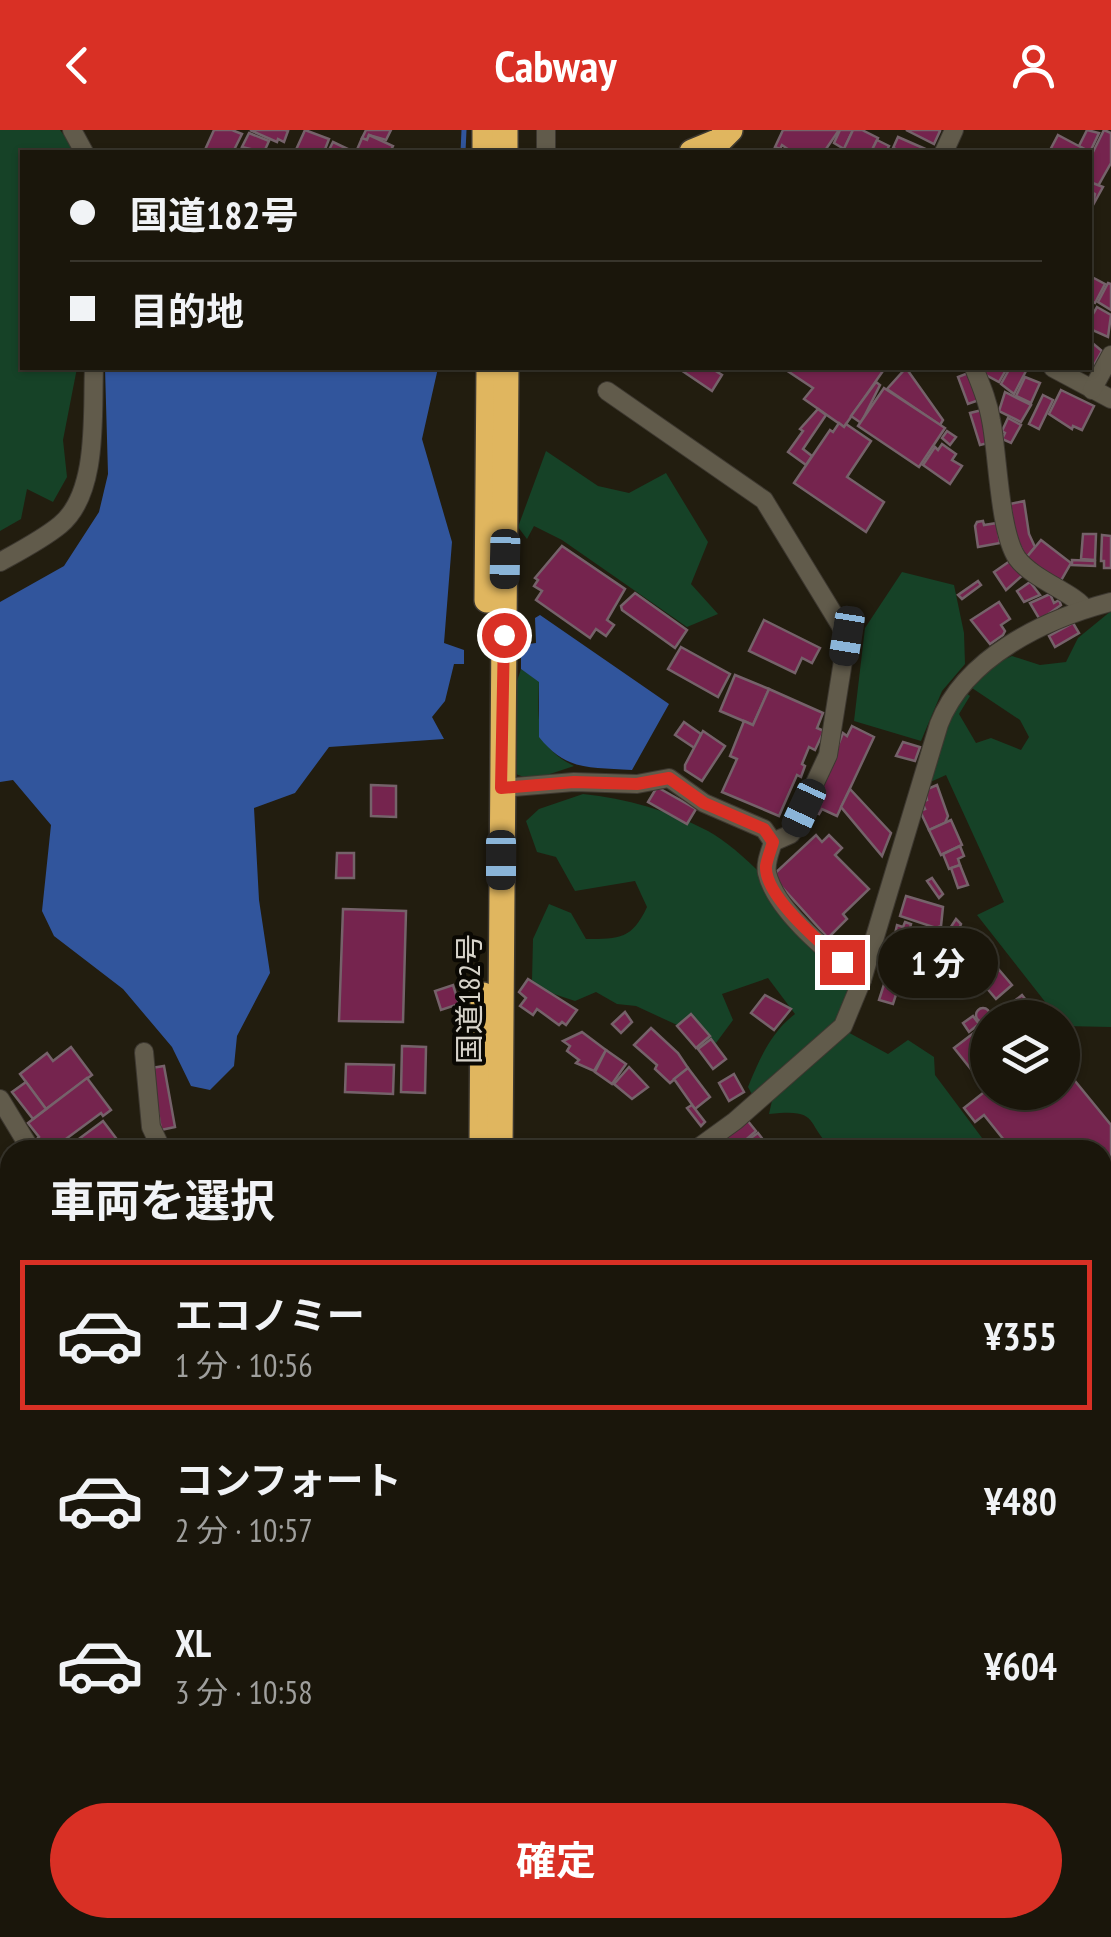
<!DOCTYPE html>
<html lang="ja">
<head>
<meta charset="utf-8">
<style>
  body { margin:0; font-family:"PT Sans Narrow","Noto Sans JP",sans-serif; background:#231f14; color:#f1f3f6; height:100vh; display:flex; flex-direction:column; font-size:38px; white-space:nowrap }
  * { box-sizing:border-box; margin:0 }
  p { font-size:32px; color:#9f9f9d }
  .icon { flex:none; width:55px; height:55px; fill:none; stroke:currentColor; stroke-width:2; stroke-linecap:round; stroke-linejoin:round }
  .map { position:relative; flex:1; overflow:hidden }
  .panel { position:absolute; left:0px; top:1010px; width:1112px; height:798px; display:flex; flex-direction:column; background:#1a160b; border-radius:30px 30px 0 0; box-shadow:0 2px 8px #0004,0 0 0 2px #38352c }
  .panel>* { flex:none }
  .hud { position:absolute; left:20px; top:20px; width:1072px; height:220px; border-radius:0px; box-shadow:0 2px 8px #0004,0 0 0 2px #38352c; display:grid; align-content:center; height:220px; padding:0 50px; background:#1a160b }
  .fabs { position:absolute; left:970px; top:870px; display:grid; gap:20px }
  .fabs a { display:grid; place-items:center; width:110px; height:110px; border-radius:50%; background:#1a160b; box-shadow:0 2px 8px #0004,0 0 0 2px #38352c; font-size:50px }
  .end { position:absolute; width:45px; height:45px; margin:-22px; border:12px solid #d93025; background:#fff; box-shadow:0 0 0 5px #fff }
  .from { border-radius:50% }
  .bubble { position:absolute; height:70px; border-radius:35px; background:#1a160b; box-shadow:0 2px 8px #0004,0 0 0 2px #38352c; font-size:32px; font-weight:700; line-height:70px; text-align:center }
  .car { position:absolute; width:30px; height:60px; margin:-30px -15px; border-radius:12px; box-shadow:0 0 8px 2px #0007; background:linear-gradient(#222 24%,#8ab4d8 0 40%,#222 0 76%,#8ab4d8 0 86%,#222 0) }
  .hud b { display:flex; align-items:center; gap:35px; height:95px; font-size:38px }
  .hud b+b { border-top:2px solid #38352c }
  .hud i { width:25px; height:25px; background:#f1f3f6 }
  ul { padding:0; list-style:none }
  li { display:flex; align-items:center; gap:30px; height:150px; margin:0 20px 15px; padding:0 30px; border:5px solid transparent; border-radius:0px }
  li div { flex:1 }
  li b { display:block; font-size:38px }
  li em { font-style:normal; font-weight:700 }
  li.active { border-color:#d93025 }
  li>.icon { width:90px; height:90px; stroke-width:1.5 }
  h2 { padding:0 50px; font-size:45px; line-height:120px }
  .cta { display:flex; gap:20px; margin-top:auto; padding:20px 50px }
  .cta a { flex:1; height:115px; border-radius:60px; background:#d93025; color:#fff; font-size:40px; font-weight:700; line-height:115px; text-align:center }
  header { display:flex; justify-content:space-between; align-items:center; height:130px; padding:0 50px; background:#d93025; color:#fff; font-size:45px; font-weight:700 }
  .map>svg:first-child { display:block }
  .green { fill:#164227 }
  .water { fill:#31559c }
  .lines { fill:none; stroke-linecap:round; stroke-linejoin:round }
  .stream { stroke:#31559c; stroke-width:5 }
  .building { fill:#75244e; stroke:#75626a; stroke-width:2.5 }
  .minor-casing { stroke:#3d3830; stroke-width:20 }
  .highway-casing { stroke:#3d3830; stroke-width:28 }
  .minor { stroke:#615b4b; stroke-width:18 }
  .highway { stroke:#e0b65f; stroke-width:25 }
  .route { stroke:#d93025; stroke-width:12 }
  .labels { text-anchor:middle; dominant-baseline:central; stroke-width:8; stroke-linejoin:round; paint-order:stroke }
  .street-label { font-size:30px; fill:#d7d3ca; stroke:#0a0803 }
</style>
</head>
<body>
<header><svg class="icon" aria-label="back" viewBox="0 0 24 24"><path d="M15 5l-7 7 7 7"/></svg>Cabway<svg class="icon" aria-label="person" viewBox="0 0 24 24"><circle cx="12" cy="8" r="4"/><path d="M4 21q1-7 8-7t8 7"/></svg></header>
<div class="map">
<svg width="1111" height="1807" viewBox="0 0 1111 1807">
  <rect width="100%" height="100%" fill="#221d0f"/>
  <g class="green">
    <path d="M0,0H60L74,19L71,22H22V238H77L63,310L67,347L53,372L27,359L21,389L0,401Z"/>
    <path d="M546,321L598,356L629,363L666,343L708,412L691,454L718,484L687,497L562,410L534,396L527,409L518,397Z"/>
    <path d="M902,442L954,455L964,503L965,534L942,561L921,611L854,591L865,498Z"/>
    <path d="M1111,481V897L1064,896L1062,888L1057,887L977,785L1004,772L946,645L926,654L953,575L965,562L970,566L959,584L976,613L991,608L1021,620L1029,607L1020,590L972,558L981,540L1012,526L1040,535L1066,532L1078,508Z"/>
    <path d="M521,539L539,551C538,591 534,616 574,636L532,650L513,643L512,611L517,601L515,557Z"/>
    <path d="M583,664C626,668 669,681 708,701C754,726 823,810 851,854L835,892L754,968L748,957C759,930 771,902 795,884L768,848L722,864L733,890L716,913L636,876L617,874L596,862L575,871L548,862L532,850L533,809L549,774L571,783L586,809C620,809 632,809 647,777L635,751L575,761L556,727L537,722L526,691L539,679Z"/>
    <path d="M844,900L888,924L908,910L934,927L935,945L991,1020H833C804,992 821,978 769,984L773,966Z"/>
    <path d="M1103,1151L1111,1160V1525L1103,1526Z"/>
    <path d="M1103,1726L1111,1729V1807H816L828,1798H1102Z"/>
  </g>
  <g class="water">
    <path d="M105,238H438L422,309L452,412L444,513L464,520V534H454L445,571L432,587L444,609L329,617L295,663L254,678L259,770L270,843L237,906L234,936L210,960L191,956L172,917L123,859L54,806L42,781L51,695L13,650L0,652V472L64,436L99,382L108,344Z"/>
    <path d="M540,485L669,574L632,640C591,637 567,642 539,607V552L521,539V515L536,513L535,488Z"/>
  </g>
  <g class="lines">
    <path class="stream" d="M463,22L464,0"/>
  </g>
  <g class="building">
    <path d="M214,0H232L242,4L233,22H204Z"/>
    <path d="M250,0H285L288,1L284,12L278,9L277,12Z"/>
    <path d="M305,0L329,9L324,22H295Z"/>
    <path d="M366,0H391L386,10L369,5L367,10L362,8Z"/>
    <path d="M783,0H839L824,22H792L782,15L780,19L775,17Z"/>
    <path d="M840,0H853L844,19L834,13Z"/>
    <path d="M853,0H862L878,8L871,22L843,21Z"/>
    <path d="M906,0H938L940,1L934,14Z"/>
    <path d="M1087,0L1099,3L1090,22L1079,16Z"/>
    <path d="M1104,0L1111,3V33L1098,56L1090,52V28Z"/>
    <path d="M249,3L269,11L264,22L242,17Z"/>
    <path d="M369,5L393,16L390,22H356L362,8L367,10Z"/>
    <path d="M1058,5L1090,22H1049Z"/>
    <path d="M898,7L930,21L929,22H903L893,18Z"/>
    <path d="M877,10L889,16L886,22H871Z"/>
    <path d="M333,12L354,22H328Z"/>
    <path d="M1090,52L1103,57L1092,77L1095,64L1090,61Z"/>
    <path d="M1090,146L1105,154L1095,173L1090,171Z"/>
    <path d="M1108,153L1111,154V180L1098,172Z"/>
    <path d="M1097,177L1111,185L1108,207L1090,199V189Z"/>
    <path d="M1090,211L1102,221L1094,235L1090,233Z"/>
    <path d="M678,238H711L722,245L712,261Z"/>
    <path d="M783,238H885L844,297L804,269L813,258Z"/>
    <path d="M906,238L943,290L940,295L887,259Z"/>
    <path d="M984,238H1007L999,252L984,244Z"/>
    <path d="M1010,238L1026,241L1014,264L1001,254Z"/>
    <path d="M968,243L979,270L968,274L958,247Z"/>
    <path d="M1025,247L1040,253L1031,273L1016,266Z"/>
    <path d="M876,252L880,255L861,293L851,286Z"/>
    <path d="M884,258L945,298L919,337L858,296Z"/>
    <path d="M1061,260L1094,276L1082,300L1073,296L1072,299L1049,284Z"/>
    <path d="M1005,262L1031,275L1021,292L999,281Z"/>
    <path d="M1043,265L1053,270L1039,299L1029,294Z"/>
    <path d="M818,279L826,285L803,319L812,326L806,335L788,322L803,301L800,299Z"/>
    <path d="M982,280L988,313L980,315L970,283Z"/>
    <path d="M1008,288L1021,295L1011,313L1002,309L1005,303L1002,301Z"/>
    <path d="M839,293L844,297L846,294L871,311L847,347L884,372L866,402L794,353L830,300L833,302Z"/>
    <path d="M947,301L956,307L950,315L942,308Z"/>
    <path d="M942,314L956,324L952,330L962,336L950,354L923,335L935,317L938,320Z"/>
    <path d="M1024,371L1029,404L1035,417L1026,428L1015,405L1010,374Z"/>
    <path d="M983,391L984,395L997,393L1000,413L978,417L975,396L977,392Z"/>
    <path d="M1083,404H1096L1095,430L1081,429Z"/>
    <path d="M1102,405L1111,406V438H1104V431H1101Z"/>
    <path d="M1041,410L1071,433L1059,454L1026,428Z"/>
    <path d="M562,416L625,459L607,490L614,495L606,506L596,499L590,508L536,470L542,461L534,456L538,450L535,448Z"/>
    <path d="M1072,430L1095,431V436L1072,435Z"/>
    <path d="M1010,431L1023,445L1006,460L994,442Z"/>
    <path d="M978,451L981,455L962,469L958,465Z"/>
    <path d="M1030,452L1040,465L1024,472L1017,461Z"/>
    <path d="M635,463L687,500L675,518L622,480L621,476Z"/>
    <path d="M1050,464L1054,473L1059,470L1061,475L1040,490L1030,473Z"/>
    <path d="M999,472L1010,489L1001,495L1005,501L1003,505L990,514L971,490Z"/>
    <path d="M764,490L820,518L812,533L802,528L795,543L749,521Z"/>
    <path d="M1073,493L1079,503L1055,517L1049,506Z"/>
    <path d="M681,517L730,544L718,567L668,539Z"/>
    <path d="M735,545L769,559L753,595L720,581Z"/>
    <path d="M769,559L823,583L817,598L824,601L815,620L809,617L802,634L805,636L801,647L797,645L779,686L722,662L737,629L730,626L744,591L753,595Z"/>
    <path d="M684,592L701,604L696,619L675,605Z"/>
    <path d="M852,596L874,607L837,686L822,679L819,684L812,680L843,603L847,606Z"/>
    <path d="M703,601L725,616L702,651L685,640V635Z"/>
    <path d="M903,612L920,617L915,631L896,626Z"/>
    <path d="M371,655L396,656V687L371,686Z"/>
    <path d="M937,655L948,686L945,693L929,700L920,681L925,679L922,672L927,670L925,660Z"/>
    <path d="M657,657L696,679L687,694L648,672Z"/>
    <path d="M850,659L891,703L882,726L841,677Z"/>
    <path d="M951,690L962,715L941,725L929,700Z"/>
    <path d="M816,705L822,712L829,705L842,718L835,725L869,759L843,784L847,789L828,808L772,746Z"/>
    <path d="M960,716L964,726L958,729L960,735L949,739L943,724Z"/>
    <path d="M337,723H354V748H336Z"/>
    <path d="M960,735L968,755L958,758L951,738Z"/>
    <path d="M932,748L943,764L939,768L927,751Z"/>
    <path d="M906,766L943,777L941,796L936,798L900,786Z"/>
    <path d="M343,779L406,781L403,892L339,891Z"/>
    <path d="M956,789L961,794L956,807L947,803Z"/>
    <path d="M905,792L911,794L910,798L926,804L912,847L908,846L910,842L890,835L889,840L885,838L887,834L884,833L888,820L891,821L897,795L903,797Z"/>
    <path d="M966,800L988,826L970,841L948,816Z"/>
    <path d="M989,828L1012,855L996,869L973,842Z"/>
    <path d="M887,845L901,849L893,874L879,870Z"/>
    <path d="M528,849L577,880L566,895L562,892L559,895L537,879L533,885L520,876L526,868L519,862Z"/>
    <path d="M453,855L459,874L441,880L435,861Z"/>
    <path d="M765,865L791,879L774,900L751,883Z"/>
    <path d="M1022,865L1040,888H993Z"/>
    <circle cx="983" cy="885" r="7"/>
    <path d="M625,882L632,892L621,903L612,894Z"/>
    <path d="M691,884L710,906L696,918L677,896Z"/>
    <path d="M973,886L979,894L969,902L963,893Z"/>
    <path d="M988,892V941L978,948L954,918Z"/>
    <path d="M651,898L678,923L688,938L670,953L655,939L657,935L634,915Z"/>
    <path d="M582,902L606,920L594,941L576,933L579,930L567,921L570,916L563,911Z"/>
    <path d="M711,909L726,929L713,939L698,919Z"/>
    <path d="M402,916L426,917L425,963L401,962Z"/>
    <path d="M71,917L92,945L46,979L20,944L47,923L53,931Z"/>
    <path d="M606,920L626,934L612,954L595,942Z"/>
    <path d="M346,934L394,935L393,964L345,962Z"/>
    <path d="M1062,935L1111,995V1077L1102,1083V1020H1012L984,985L975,992L964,978L988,959V962H1062Z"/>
    <path d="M164,936L175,997L161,1000L151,938Z"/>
    <path d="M629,937L648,957L632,969L614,954Z"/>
    <path d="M688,938L710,967L695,979L674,949Z"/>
    <path d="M734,944L744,962L729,971L719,953Z"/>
    <path d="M87,948L111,980L103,986L101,983L51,1020H44L36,1010L39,1007L28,993Z"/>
    <path d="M26,952L46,979L33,989L12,962Z"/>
    <path d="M692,975L705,992L701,996L687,978Z"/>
    <path d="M747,990L756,1001L734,1020L725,1008Z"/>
    <path d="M103,991L125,1020H64Z"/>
    <path d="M758,1003L771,1020H742L739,1016Z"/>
    <path d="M658,1012L662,1018L668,1014L672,1020H650Z"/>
    <rect x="395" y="1013" width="28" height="7"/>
    <path d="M1111,1085V1108L1104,1113L1102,1092Z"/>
    <path d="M10,1113V1288L0,1296V1115L3,1119Z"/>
    <path d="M10,1431V1602L0,1589V1439Z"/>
    <path d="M0,1595L10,1608V1648L0,1656Z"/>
    <path d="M10,1651V1683L0,1670V1659Z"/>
    <path d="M6,1750L10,1762L9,1774L1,1752Z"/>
    <path d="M72,1798L75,1807H79H34L31,1799Z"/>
    <path d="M106,1798H137L139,1801L134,1804L136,1807H112Z"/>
    <path d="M280,1798H314L316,1804L314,1807H290L287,1799L281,1801Z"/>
    <path d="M431,1798H459V1802L432,1803Z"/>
  </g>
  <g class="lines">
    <g class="minor-casing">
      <g id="minor">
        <path d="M72,0L84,22"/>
        <path d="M546,0V22"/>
        <path d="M944,22L954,0"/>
        <path d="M974,238C981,255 988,271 991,290C998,324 999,401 1017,428C1033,450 1077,464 1085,479"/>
        <path d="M1053,238L1111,269"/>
        <path d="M1092,260L1111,225"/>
        <path d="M607,261L764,370L847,506L828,625L791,704L773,712"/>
        <path d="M0,432C20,421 43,409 60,395C99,363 92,283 94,238"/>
        <path d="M501,658L574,652L637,654L669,648L704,673L764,699L773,712C770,722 765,733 767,743C776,782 832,825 862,850"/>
        <path d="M144,922L151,997L162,1020"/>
        <path d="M0,969L31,1020"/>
        <path d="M695,1020L735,991L843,896L862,850L939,594C965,527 1045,489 1111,472"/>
        <path d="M0,1062L10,1054"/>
        <path d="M0,1394L10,1386"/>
        <path d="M1102,1569L1111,1567"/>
        <path d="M0,1737L10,1732"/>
        <path d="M332,1807L349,1798"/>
      </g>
    </g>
    <g class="highway-casing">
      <g id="highway">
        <path d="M485,0V22"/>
        <path d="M505,0V22"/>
        <path d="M692,22L719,11L730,0"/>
        <path d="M487,470L489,238"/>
        <path d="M482,1020L483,865"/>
        <path d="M500,1020L506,238"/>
        <path d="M471,1798V1807"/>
        <path d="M500,1798V1807"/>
      </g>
    </g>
    <use href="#minor" class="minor"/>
    <use href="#highway" class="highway"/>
  </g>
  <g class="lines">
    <path class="route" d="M504,505L501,658L574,652L637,654L669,648L704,673L764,699L773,712C771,719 767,729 766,736C764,766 821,813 842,832"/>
  </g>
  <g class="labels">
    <g class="street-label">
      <text transform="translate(468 869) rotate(-90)">国道182号</text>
    </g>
  </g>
</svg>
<div class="fabs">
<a><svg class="icon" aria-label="layers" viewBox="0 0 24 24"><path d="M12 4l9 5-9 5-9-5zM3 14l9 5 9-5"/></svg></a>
</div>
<i class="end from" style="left:504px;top:505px"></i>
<i class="end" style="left:842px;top:832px"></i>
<div class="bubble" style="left:878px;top:798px;width:120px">1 分</div>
<i class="car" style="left:505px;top:429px;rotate:181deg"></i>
<i class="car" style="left:847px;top:506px;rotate:189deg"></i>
<i class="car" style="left:804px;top:678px;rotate:205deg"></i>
<i class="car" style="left:501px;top:730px;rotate:180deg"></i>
<div class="hud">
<b><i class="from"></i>国道182号</b>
<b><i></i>目的地</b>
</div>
<section class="panel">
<h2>車両を選択</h2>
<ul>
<li class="active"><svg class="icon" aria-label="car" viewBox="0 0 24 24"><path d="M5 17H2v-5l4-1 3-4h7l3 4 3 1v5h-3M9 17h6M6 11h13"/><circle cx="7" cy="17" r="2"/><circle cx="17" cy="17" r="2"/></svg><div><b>エコノミー</b><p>1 分 · 10:56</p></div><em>¥355</em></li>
<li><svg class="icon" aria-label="car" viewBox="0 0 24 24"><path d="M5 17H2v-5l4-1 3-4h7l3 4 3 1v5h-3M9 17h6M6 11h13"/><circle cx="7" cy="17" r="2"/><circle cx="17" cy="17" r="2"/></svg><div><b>コンフォート</b><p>2 分 · 10:57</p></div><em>¥480</em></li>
<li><svg class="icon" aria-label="car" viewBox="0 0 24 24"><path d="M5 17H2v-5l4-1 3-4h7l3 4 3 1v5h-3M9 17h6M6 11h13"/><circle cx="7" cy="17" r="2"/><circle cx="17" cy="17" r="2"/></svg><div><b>XL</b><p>3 分 · 10:58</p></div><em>¥604</em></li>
</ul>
<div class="cta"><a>確定</a></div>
</section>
</div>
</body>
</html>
